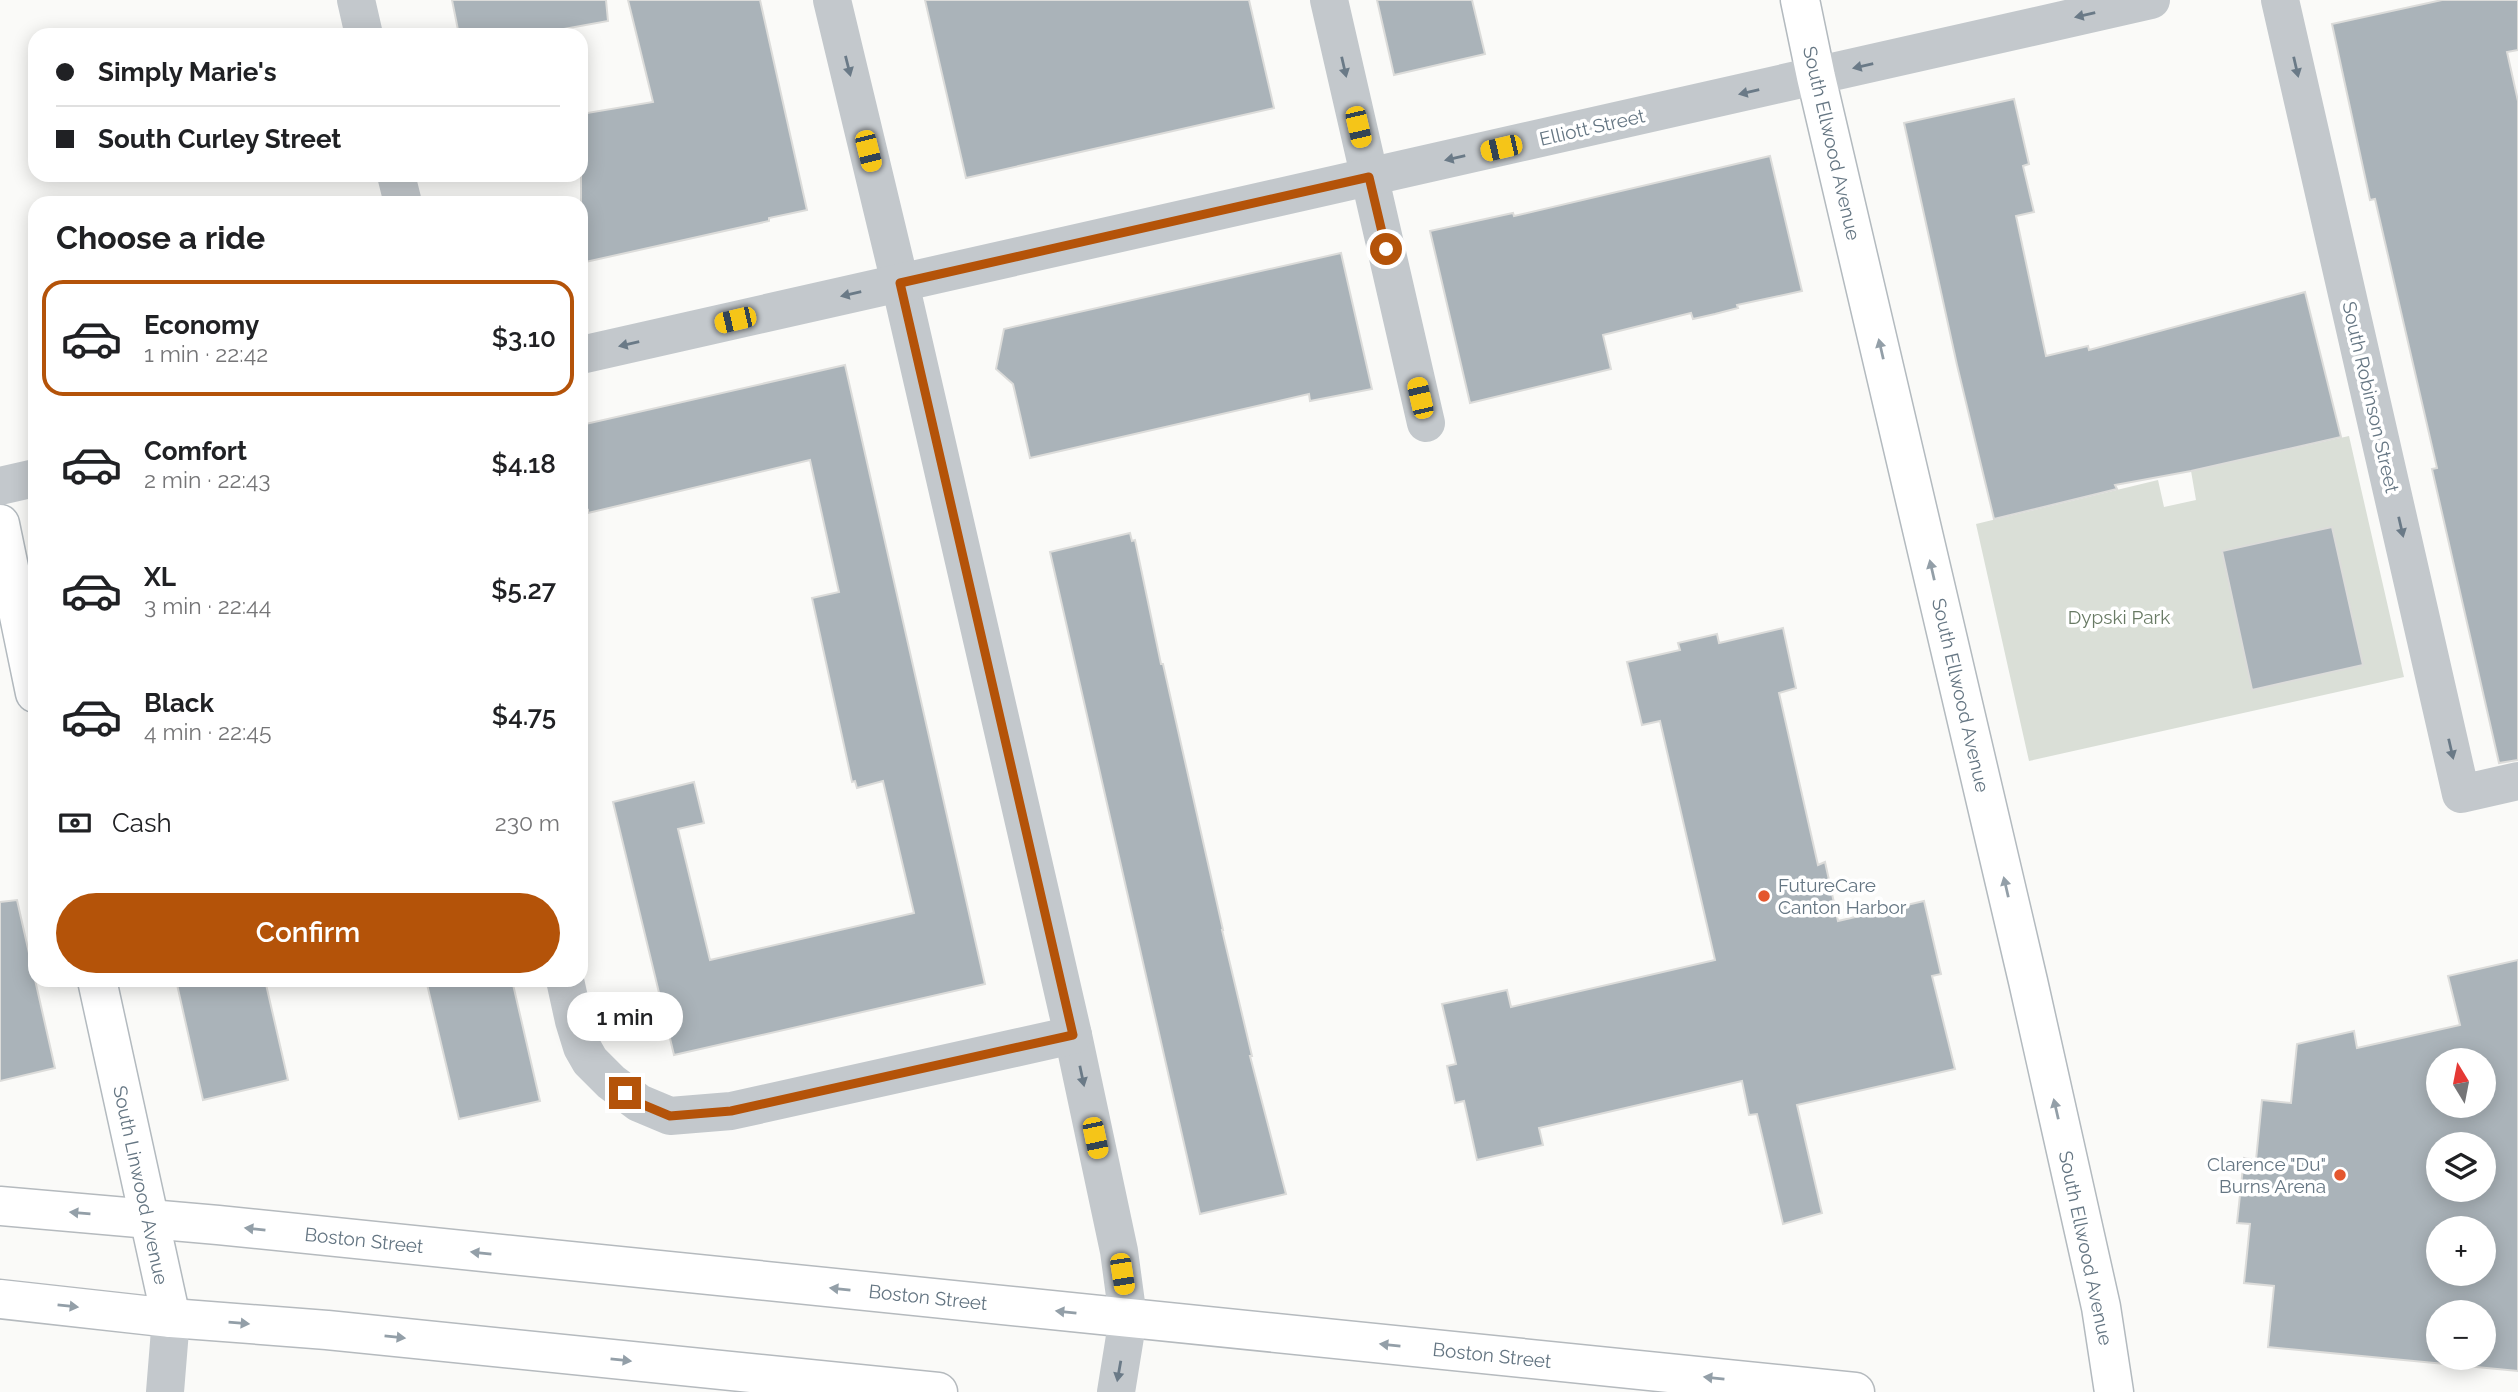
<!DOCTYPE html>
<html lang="en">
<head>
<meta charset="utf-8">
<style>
  body { margin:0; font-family:Raleway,sans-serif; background:#f6f6f6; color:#202124; height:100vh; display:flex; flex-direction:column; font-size:26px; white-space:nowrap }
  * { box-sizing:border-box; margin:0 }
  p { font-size:23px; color:#757577 }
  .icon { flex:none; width:38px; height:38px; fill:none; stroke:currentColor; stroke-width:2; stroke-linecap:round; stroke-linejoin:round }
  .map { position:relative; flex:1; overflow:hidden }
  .drawer { position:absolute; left:28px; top:196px; width:560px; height:791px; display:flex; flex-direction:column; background:#fff; border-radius:21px; box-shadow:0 4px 18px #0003 }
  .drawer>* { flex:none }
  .banner { position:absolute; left:28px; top:28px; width:560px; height:154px; border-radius:21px; box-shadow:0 4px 18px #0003; display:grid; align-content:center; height:154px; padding:0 28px; background:#fff }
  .needle { width:46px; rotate:350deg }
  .fabs { position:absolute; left:2426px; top:1048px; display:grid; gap:14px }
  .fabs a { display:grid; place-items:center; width:70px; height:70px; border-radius:50%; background:#fff; box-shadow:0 4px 18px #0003; font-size:35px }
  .end { position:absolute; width:32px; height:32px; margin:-16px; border:9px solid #b45309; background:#fff; box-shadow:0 0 0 4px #fff }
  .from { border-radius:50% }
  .bubble { position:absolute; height:49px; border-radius:24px; background:#fff; box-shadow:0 4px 18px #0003; font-size:23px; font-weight:600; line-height:49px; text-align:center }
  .car { position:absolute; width:21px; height:42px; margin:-21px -10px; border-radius:9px; box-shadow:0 0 5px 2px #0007; background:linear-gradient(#f5c518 24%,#345 0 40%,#f5c518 0 76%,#345 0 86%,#f5c518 0) }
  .banner b { display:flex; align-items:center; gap:24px; height:66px; font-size:26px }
  .banner b+b { border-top:2px solid #e0e0e0 }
  .banner i { width:18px; height:18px; background:#202124 }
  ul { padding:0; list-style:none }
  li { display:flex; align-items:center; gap:21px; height:116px; margin:0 14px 10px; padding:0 14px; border:4px solid transparent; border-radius:21px }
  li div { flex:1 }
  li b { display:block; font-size:26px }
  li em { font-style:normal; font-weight:600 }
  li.on { border-color:#b45309 }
  li>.icon { width:63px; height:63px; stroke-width:1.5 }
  h2 { padding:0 28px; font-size:32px; line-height:84px }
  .pay { display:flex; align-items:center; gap:18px; height:77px; padding:0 28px; font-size:26px }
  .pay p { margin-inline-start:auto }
  .primary-button { display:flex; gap:14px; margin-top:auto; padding:14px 28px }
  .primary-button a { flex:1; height:80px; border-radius:42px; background:#b45309; color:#fff; font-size:28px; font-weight:600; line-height:80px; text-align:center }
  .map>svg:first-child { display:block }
  .green { fill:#dadfd7 }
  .building { fill:#aab3b9; stroke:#dcdcda; stroke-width:2; fill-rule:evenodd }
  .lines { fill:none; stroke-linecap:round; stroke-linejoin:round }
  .secondary-casing { stroke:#b3babf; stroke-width:41 }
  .primary-casing { stroke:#b5babe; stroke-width:41 }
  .street { stroke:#c3c8cc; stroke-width:38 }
  .secondary { stroke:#fff; stroke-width:38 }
  .primary { stroke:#fff; stroke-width:38 }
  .oneway { fill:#6a7a87 }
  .oneway2 { fill:#939fa8 }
  .route { stroke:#b45309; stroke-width:9 }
  .poi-dot { fill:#e4572e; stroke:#fff; stroke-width:2.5 }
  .labels { text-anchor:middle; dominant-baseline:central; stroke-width:7; stroke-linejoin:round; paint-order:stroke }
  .street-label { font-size:19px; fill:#657683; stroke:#fff }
  .park-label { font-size:19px; fill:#687a64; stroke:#fff }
  .poi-label { font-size:19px; fill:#657683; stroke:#fff; text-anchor:start }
</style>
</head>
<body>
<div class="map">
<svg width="2518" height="1392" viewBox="0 0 2518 1392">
  <rect width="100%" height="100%" fill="#fafaf8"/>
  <path class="green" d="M2349,436L2404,677L2029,761L1976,524L2158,480L2164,507L2196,500L2191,471Z"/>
  <g class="building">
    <path d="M452,0H606L608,21L531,35H459Z"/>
    <path d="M628,0H760L807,210L769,218V221L581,263V114L653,102Z"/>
    <path d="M925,0H1249L1274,108L966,178Z"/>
    <path d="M1377,0H1472L1485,54L1394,75Z"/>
    <path d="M2442,0H2518V50L2507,52L2518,101V760L2499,763L2432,469L2437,468L2375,199L2370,200L2332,24Z"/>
    <path d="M2014,99L2029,164L2023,166L2034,212L2016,216L2046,356L2088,346L2089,350L2305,292L2341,437L2191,471L2115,485L2117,489L1994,519L1957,365L1904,123Z"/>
    <path d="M1770,156L1802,291L1737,305L1738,308L1715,314L1693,319L1691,313L1603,335L1611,369L1470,403L1430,231L1513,213L1514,216Z"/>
    <path d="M1341,253L1372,389L1310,401L1309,394L1030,458L1013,384L996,369L1004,329Z"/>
    <path d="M845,365L985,984L674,1055L613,802L694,782L704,823L678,829L710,960L914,913L883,781L857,788L855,781L852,782L812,598L839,592L810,460L588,513V510L581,511V425Z"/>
    <path d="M2332,527L2363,665L2252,690L2222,551Z"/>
    <path d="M1130,533L1132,541L1135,540L1161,664H1163L1223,930H1222L1252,1056H1250L1286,1194L1200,1214L1050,552Z"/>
    <path d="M1783,628L1796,688L1779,693L1818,865L1825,862L1838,921L1924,901L1941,974L1932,976L1955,1069L1797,1105L1822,1213L1783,1224L1757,1114L1749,1115L1742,1081L1539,1128L1543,1145L1477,1160L1464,1101L1455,1103L1447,1066L1456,1064L1442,1004L1507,990L1511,1007L1715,960L1660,721L1642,725L1627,662L1680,650L1678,643L1717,634L1719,643Z"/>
    <path d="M17,900L55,1068L0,1081V902Z"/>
    <path d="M2518,960V1371L2268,1347L2274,1286L2244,1283L2250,1224L2237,1223L2244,1158L2256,1160L2262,1100L2291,1103L2297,1044L2354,1031L2357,1048L2460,1025L2448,976ZM2438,1060H2483V1106H2438ZM2438,1144H2483V1190H2438ZM2438,1228H2483V1274H2438ZM2438,1312H2483V1358H2438Z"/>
    <path d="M176,980H265L288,1080L203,1100Z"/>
    <path d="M426,980H512L540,1101L459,1119Z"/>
  </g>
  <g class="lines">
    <g class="secondary-casing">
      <g id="secondary">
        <path d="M1800,0L1816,77L2028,981L2101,1307L2114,1392"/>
        <path d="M0,524L35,693"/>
        <path d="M97,980L171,1318"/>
      </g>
    </g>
    <g class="primary-casing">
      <g id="primary">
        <path d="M0,1206L218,1225L1855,1392"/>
        <path d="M0,1299L171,1318L327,1330L938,1392"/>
      </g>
    </g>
    <g class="street">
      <path d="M356,0L364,35"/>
      <path d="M832,0L900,283L1073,1035L1119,1251L1128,1318L1116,1392"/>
      <path d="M1329,0L1426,423"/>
      <path d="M2280,0L2461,794L2518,781"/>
      <path d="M396,175L403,203"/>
      <path d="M581,355L2151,0"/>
      <path d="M0,486L35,478"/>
      <path d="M565,980L574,1021L582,1047L590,1061L611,1082L639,1103L670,1116L731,1111L1073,1035"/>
      <path d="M165,1392L171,1318"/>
    </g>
    <use href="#secondary" class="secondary"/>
    <use href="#primary" class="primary"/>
  </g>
  <defs><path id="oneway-solid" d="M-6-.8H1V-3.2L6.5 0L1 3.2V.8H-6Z" transform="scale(1.75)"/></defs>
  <g class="oneway">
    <use href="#oneway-solid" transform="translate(2085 15) rotate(167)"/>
    <use href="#oneway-solid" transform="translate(848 66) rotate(76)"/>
    <use href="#oneway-solid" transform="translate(1863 66) rotate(167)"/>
    <use href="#oneway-solid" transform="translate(1344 67) rotate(77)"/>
    <use href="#oneway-solid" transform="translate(2296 67) rotate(77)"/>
    <use href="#oneway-solid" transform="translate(1749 92) rotate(167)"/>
    <use href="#oneway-solid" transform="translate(1455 158) rotate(167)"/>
    <use href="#oneway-solid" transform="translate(851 294) rotate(167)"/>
    <use href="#oneway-solid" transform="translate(629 344) rotate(167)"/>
    <use href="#oneway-solid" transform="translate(2401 527) rotate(77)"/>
    <use href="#oneway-solid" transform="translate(2451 749) rotate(77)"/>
    <use href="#oneway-solid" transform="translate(1082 1076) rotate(78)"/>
    <use href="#oneway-solid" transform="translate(1119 1371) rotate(100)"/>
  </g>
  <g class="oneway2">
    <use href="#oneway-solid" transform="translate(1881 349) rotate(-103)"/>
    <use href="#oneway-solid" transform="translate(1932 570) rotate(-103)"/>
    <use href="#oneway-solid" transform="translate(2006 887) rotate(-103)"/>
    <use href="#oneway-solid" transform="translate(2056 1109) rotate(-103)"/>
    <use href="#oneway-solid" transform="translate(80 1213) rotate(-175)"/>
    <use href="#oneway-solid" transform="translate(255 1229) rotate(-174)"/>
    <use href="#oneway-solid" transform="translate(481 1253) rotate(-174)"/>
    <use href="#oneway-solid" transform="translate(840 1289) rotate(-174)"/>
    <use href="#oneway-solid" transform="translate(68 1306) rotate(6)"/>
    <use href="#oneway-solid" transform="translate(1066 1312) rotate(-174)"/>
    <use href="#oneway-solid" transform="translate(239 1323) rotate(5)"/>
    <use href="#oneway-solid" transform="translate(395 1337) rotate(6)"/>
    <use href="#oneway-solid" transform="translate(1390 1345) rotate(-174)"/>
    <use href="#oneway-solid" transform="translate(621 1360) rotate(6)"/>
    <use href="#oneway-solid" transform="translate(1714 1378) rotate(-174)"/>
  </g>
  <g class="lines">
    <path class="route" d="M625,1093L639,1103L670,1116L731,1111L1073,1035L900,283L1369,177L1386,249"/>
  </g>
  <g class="poi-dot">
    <circle cx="1764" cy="896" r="7"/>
    <circle cx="2340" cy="1175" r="7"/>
  </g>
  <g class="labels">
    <g class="street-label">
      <text transform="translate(1592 127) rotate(-13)">Elliott Street</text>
      <text transform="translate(1832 143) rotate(77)">South Ellwood Avenue</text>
      <text transform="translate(2371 397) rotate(77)">South Robinson Street</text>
      <text transform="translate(1961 695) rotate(77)">South Ellwood Avenue</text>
      <text transform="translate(141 1185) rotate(78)">South Linwood Avenue</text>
      <text transform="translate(364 1240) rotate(6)">Boston Street</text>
      <text transform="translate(2086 1248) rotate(78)">South Ellwood Avenue</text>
      <text transform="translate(928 1297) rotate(6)">Boston Street</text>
      <text transform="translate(1492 1355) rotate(6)">Boston Street</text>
    </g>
    <g class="park-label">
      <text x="2119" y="617">Dypski Park</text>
    </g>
    <g class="poi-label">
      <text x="1778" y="885">FutureCare<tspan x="1778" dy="22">Canton Harbor</tspan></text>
      <text x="2326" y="1164" text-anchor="end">Clarence "Du"<tspan x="2326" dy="22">Burns Arena</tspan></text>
    </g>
  </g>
</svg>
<div class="fabs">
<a><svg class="needle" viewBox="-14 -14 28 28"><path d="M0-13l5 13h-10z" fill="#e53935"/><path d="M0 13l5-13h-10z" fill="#757577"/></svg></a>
<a><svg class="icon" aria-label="layers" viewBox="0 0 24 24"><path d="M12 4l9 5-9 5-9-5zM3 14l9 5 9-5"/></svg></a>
<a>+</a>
<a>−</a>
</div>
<i class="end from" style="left:1386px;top:249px"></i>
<i class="end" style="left:625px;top:1093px"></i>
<div class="bubble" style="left:567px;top:992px;width:116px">1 min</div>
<i class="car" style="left:1358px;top:127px;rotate:167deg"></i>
<i class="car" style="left:1501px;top:148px;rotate:257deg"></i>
<i class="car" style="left:868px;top:151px;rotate:166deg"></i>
<i class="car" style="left:735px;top:320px;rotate:257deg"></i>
<i class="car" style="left:1420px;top:398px;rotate:347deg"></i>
<i class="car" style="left:1095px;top:1138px;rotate:168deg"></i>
<i class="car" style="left:1122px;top:1274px;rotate:171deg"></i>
<div class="banner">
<b><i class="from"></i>Simply Marie's</b>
<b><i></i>South Curley Street</b>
</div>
<section class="drawer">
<h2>Choose a ride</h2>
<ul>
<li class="on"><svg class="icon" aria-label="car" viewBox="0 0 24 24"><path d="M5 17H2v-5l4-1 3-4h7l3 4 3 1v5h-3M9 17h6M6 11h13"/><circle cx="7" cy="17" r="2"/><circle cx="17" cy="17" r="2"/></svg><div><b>Economy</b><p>1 min · 22:42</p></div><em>$3.10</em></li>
<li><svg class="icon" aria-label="car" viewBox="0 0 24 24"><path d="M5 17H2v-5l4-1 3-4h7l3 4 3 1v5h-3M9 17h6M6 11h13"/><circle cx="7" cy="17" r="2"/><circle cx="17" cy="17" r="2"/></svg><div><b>Comfort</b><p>2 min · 22:43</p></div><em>$4.18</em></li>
<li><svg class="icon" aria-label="car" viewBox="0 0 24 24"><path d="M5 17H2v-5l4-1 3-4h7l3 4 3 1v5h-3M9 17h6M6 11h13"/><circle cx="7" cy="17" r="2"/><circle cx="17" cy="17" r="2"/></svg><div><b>XL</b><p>3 min · 22:44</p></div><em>$5.27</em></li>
<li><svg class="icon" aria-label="car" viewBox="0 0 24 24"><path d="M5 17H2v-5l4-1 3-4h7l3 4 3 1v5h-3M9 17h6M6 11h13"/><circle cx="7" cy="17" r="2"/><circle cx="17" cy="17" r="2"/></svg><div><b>Black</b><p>4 min · 22:45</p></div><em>$4.75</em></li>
</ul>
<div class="pay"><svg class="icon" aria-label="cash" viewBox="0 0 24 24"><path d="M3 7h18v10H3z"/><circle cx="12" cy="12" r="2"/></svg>Cash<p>230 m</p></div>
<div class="primary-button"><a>Confirm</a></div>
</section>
</div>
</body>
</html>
